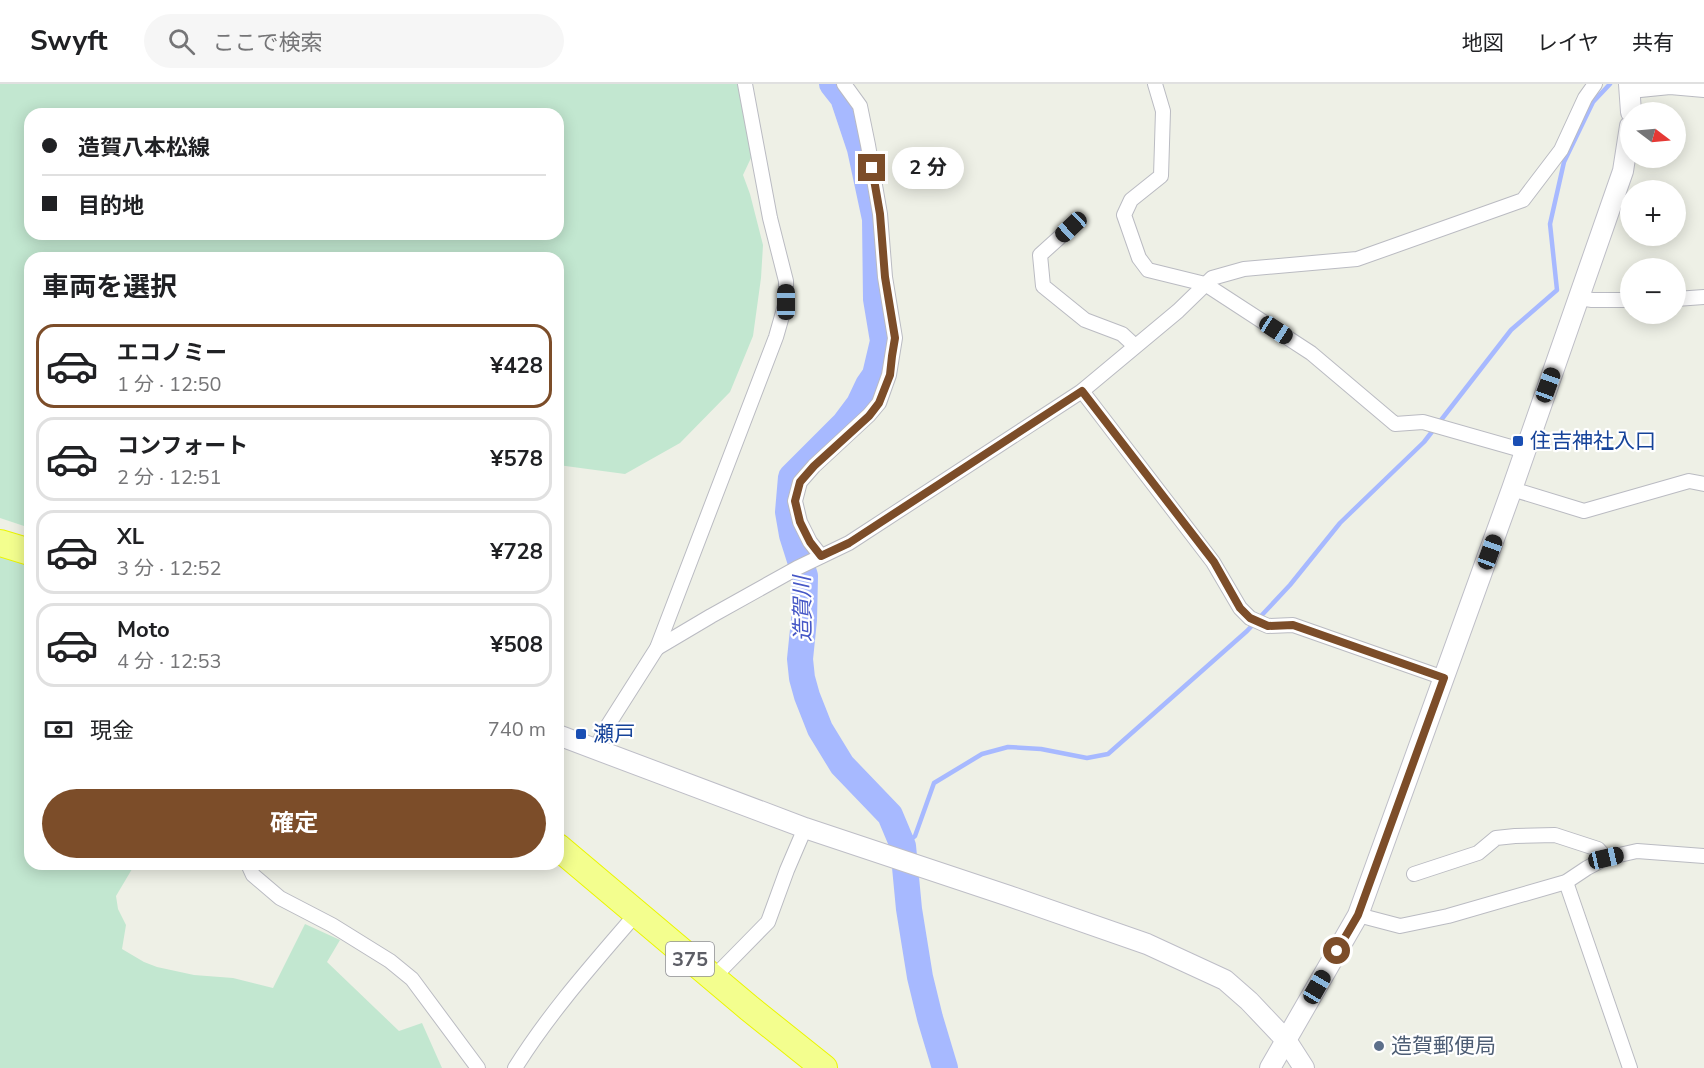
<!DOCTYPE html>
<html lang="ja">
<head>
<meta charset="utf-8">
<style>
  body { margin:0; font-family:"Nunito Sans","Noto Sans JP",sans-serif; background:#f6f6f6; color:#202124; height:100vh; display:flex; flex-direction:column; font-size:22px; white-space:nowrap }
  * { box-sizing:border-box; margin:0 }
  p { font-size:20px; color:#757577 }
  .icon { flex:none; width:33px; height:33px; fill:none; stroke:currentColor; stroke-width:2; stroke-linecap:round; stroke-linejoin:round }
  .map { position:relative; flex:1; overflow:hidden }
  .details { position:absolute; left:24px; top:168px; width:540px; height:618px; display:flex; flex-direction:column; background:#fff; border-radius:18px; box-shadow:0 3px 15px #0003 }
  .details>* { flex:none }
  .top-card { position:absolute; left:24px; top:24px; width:540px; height:132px; border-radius:18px; box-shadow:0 3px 15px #0003; display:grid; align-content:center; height:132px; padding:0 18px; background:#fff }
  .needle { width:39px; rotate:106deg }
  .fabs { position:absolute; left:1620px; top:18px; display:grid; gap:12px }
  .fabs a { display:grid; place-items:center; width:66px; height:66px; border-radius:50%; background:#fff; box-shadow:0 3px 15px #0003; font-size:30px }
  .end { position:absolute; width:27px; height:27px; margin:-14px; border:8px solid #7c4d29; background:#fff; box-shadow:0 0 0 3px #fff }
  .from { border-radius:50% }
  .bubble { position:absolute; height:42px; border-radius:21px; background:#fff; box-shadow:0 3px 15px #0003; font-size:20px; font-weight:700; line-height:42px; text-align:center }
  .car { position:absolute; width:18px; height:36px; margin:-18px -9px; border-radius:8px; box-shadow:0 0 4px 2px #0007; background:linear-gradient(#222 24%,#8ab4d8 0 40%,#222 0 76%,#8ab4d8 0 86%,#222 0) }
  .top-card b { display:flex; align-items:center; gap:21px; height:57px; font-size:22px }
  .top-card b+b { border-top:2px solid #e0e0e0 }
  .top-card i { width:15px; height:15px; background:#202124 }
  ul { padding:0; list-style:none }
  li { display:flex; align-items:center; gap:18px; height:84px; margin:0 12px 9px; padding:0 6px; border:3px solid #e0e0e0; border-radius:18px }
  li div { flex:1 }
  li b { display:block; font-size:22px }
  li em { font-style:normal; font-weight:700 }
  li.on { border-color:#7c4d29 }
  li>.icon { width:54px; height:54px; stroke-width:1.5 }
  h2 { padding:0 18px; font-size:27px; line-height:72px }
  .pay { display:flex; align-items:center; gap:15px; height:66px; padding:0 18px; font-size:22px }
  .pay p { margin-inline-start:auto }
  .cta { display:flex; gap:12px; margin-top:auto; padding:12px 18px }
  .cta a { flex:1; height:69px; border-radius:36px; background:#7c4d29; color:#fff; font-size:24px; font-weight:700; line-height:69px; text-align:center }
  header { display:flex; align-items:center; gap:36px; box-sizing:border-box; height:84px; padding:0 30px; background:#fff; border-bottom:2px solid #e0e0e0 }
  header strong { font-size:28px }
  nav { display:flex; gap:33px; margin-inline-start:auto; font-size:21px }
  .search { width:420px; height:54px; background:#f6f6f6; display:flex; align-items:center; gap:15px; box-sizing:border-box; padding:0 21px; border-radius:33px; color:#757577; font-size:22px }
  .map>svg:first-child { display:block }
  .green { fill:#c2e7d0; fill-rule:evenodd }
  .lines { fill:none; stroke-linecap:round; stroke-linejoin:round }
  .stream { stroke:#a7b9ff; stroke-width:4.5 }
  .river { stroke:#a7b9ff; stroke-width:26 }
  .street-casing { stroke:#babbc2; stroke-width:16 }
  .secondary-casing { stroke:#bebec7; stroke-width:22 }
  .highway-casing { stroke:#ebf600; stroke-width:28 }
  .street { stroke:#fff; stroke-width:14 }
  .secondary { stroke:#fff; stroke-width:20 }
  .highway { stroke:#f3fe8e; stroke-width:26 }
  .route { stroke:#7c4d29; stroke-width:8 }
  .transit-dot { fill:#1a4fb4; stroke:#fff; stroke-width:2 }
  .service-dot { fill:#5c6f8a; stroke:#fff; stroke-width:2 }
  .labels { text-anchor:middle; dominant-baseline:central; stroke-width:4.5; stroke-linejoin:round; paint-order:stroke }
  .shield { fill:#fff; stroke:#8e8e94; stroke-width:1.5 }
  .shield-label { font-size:20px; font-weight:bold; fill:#5d5e66 }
  .transit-label { font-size:21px; fill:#164399; stroke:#fff; text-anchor:start }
  .service-label { font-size:21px; fill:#4e5e75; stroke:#fff; text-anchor:start }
  .water-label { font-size:22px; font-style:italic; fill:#4657c6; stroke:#fff }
</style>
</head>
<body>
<header>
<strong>Swyft</strong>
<div class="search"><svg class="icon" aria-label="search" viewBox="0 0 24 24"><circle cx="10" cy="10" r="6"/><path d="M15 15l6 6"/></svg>ここで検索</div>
<nav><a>地図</a><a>レイヤ</a><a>共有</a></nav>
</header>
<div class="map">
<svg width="1704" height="984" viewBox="0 0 1704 984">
  <rect width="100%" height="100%" fill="#eef0e6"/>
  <g class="green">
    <path d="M0,0H743L758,59L743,91L750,110L763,161L761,194L753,252L730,308L680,359L625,390L558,381V174H30V444L0,434ZM30,30H558V150H30Z"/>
    <path d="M0,462L30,469V780H135L116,812L118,825L126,841L122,865L144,878L157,883L194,891L233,894L273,904L305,840L340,856L327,878L399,947L422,939L442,984H0Z"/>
  </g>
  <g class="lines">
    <path class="stream" d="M903,762L915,752L934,699L982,670L1008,663L1041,665L1087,674L1108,670L1247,547L1290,501L1340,439L1424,358L1511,246L1557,206L1550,140L1564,78L1593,18L1610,0"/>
    <path class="river" d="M832,0L843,14L860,65L875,135L876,215L883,257L875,291L868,301L859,320L844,340L791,393L788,428L792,451L805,492L804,536L800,575L802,594L807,612L820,645L842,681L890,731L903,762L909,825L920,893L930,934L945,984"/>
    <g class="street-casing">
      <g id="street">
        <path d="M1155,0L1163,27L1161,92L1131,116L1124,131L1139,174L1148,186L1205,200L1311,269L1395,340L1423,338L1525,367"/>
        <path d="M1630,7L1670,3L1704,6"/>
        <path d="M1071,143L1040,171L1043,202L1085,236L1122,250L1135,262"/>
        <path d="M1579,214L1592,216H1630"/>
        <path d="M1676,215L1704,213"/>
        <path d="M1082,307L1213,478L1240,524L1250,534L1268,542L1293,541L1444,594"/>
        <path d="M1512,405L1584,427L1689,397L1704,400"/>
        <path d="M821,472L810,458L800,438L795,417L800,398L814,382L869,331L879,319L889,291L895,254L885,193L880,130L868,61L860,22L844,0"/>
        <path d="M657,564L711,532L797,484L849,459L1082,307L1178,227L1212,194L1244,185L1357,175L1523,116L1561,66L1585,14L1595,0"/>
        <path d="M597,665L603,649L657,564L776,253L786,218V197L770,134L745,0"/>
        <path d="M248,780L253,791L280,814L332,841L390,877L412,895L478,984"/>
        <path d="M1414,790L1478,769L1496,754L1515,752L1555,751L1598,765L1606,774"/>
        <path d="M1566,798L1630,984"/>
        <path d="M1358,831L1400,842L1448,832L1566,798L1587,784L1606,774L1637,767L1704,772"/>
        <path d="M713,894L768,838L787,786L805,744"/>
        <path d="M515,984C550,928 593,880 636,830"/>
      </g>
    </g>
    <g class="secondary-casing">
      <g id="secondary">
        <path d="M1629,0L1631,28"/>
        <path d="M558,651L805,744L1009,812L1147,860L1225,896L1249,917L1286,956L1304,984"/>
        <path d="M1270,984L1358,831L1512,405L1623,87L1630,42"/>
      </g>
    </g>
    <g class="highway-casing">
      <g id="highway">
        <path d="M0,459L30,468"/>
        <path d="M558,763L749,924L824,984"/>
      </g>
    </g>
    <use href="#street" class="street"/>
    <use href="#secondary" class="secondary"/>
    <use href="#highway" class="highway"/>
  </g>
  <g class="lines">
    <path class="route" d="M872,84L880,130L885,193L895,254L892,272L890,291L879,319L869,332L814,382L800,398L795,417L800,438L810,458L821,472L849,459L1082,307L1214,478L1240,524L1250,534L1268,542L1293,541L1444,594L1358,831L1337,867"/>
  </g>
  <g class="transit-dot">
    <rect x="1512" y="351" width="12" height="12" rx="3"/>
    <rect x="575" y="644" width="12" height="12" rx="3"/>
  </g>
  <circle class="service-dot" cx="1379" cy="962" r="6"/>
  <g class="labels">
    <rect class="shield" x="666" y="858" width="48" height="34" rx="4.5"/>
    <g class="shield-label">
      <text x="690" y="875">375</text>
    </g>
    <g class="transit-label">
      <text x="1530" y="357">住吉神社入口</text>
      <text x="593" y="650">瀬戸</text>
    </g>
    <g class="service-label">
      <text x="1391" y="962">造賀郵便局</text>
    </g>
    <g class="water-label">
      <text transform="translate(803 525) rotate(-91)">造賀川</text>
    </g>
  </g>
</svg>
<div class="fabs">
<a><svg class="needle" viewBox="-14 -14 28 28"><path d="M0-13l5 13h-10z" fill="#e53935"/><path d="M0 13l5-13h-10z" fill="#757577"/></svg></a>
<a>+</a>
<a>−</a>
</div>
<i class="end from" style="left:1337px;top:867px"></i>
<i class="end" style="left:872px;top:84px"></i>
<div class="bubble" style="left:892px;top:63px;width:72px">2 分</div>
<i class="car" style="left:1071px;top:143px;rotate:227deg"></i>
<i class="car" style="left:786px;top:218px;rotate:0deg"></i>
<i class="car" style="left:1276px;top:246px;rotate:123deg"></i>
<i class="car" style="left:1548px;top:301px;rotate:20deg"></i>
<i class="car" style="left:1490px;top:468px;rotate:20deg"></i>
<i class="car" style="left:1606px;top:774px;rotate:77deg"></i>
<i class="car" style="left:1317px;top:903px;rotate:30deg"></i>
<div class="top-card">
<b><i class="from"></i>造賀八本松線</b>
<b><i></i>目的地</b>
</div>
<section class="details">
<h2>車両を選択</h2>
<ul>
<li class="on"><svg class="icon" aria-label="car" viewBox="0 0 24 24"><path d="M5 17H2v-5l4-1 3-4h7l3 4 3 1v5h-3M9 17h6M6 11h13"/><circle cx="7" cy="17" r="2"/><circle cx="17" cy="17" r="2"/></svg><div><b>エコノミー</b><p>1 分 · 12:50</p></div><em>¥428</em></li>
<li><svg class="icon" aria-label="car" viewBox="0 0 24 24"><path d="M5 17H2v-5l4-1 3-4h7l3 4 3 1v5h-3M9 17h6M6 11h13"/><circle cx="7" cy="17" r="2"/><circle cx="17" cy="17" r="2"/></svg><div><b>コンフォート</b><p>2 分 · 12:51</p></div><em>¥578</em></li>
<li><svg class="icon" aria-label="car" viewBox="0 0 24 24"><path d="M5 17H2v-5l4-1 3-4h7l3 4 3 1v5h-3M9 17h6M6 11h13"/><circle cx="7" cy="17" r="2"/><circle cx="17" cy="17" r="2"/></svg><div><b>XL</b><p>3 分 · 12:52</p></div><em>¥728</em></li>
<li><svg class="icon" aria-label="car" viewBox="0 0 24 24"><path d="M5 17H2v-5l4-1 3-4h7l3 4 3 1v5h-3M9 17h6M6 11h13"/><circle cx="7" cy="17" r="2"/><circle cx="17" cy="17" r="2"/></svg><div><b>Moto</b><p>4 分 · 12:53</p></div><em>¥508</em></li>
</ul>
<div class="pay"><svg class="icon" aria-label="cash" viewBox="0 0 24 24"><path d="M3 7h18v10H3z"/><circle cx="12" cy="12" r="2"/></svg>現金<p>740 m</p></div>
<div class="cta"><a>確定</a></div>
</section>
</div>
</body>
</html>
